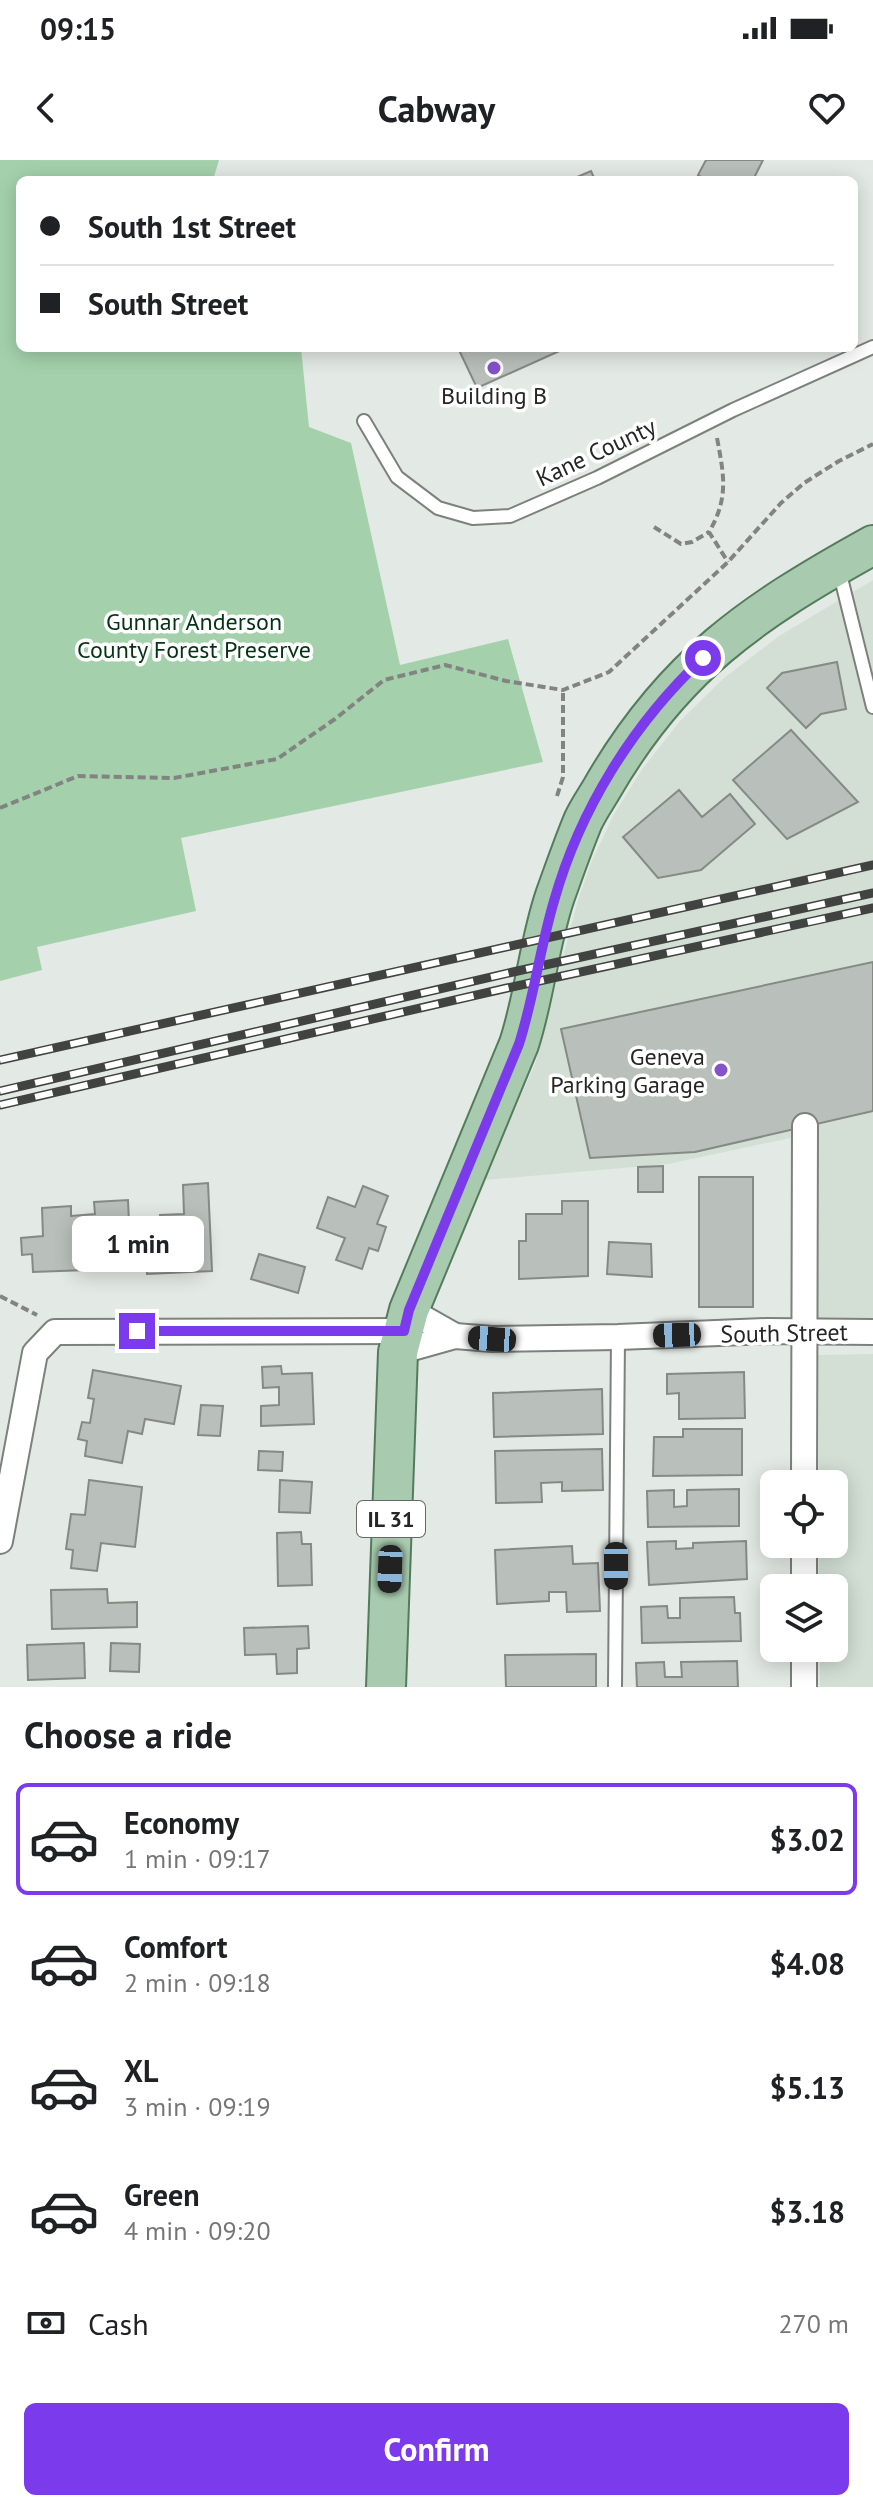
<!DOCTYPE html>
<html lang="en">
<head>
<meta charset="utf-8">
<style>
  body { margin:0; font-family:"PT Sans",sans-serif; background:#f6f6f6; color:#202124; height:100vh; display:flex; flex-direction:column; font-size:30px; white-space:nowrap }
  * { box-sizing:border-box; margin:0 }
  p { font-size:26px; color:#757577 }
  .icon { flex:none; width:44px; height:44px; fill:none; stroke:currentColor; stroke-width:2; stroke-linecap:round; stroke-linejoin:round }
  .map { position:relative; height:1527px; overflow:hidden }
  .details { display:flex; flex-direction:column; background:#fff; flex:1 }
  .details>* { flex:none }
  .top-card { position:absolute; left:16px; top:16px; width:842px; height:176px; border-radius:12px; box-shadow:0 4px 20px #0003; display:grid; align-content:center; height:176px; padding:0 24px; background:#fff }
  .controls { position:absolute; left:760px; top:1310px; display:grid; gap:16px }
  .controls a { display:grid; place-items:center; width:88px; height:88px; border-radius:12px; background:#fff; box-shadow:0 4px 20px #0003; font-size:40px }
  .end { position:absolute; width:36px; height:36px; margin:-18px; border:10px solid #7c3aed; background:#fff; box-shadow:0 0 0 4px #fff }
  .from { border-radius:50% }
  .bubble { position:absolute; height:56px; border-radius:12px; background:#fff; box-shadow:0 4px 20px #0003; font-size:26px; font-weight:700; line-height:56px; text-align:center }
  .car { position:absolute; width:24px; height:48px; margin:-24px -12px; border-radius:10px; box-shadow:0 0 6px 2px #0007; background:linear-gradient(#222 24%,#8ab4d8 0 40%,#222 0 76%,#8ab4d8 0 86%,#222 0) }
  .top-card b { display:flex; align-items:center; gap:28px; height:76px; font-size:30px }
  .top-card b+b { border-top:2px solid #e0e0e0 }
  .top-card i { width:20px; height:20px; background:#202124 }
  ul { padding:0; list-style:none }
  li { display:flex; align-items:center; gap:24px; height:112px; margin:0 16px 12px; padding:0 8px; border:4px solid transparent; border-radius:12px }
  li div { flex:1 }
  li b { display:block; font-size:30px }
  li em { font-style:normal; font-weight:700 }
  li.active { border-color:#7c3aed }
  li>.icon { width:72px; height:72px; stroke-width:1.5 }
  h2 { padding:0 24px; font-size:36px; line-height:96px }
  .pay { display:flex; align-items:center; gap:20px; height:88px; padding:0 24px; font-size:30px }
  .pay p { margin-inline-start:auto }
  .cta { display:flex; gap:16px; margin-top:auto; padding:16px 24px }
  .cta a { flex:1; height:92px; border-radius:12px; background:#7c3aed; color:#fff; font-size:32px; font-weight:700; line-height:92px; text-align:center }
  .status { display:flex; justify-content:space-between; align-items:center; height:56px; padding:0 40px; background:#fff; direction:ltr }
  .status svg { height:22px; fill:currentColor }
  header { display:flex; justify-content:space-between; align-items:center; height:104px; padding:0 24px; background:#fff; font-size:36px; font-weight:700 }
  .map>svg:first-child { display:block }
  .built { fill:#d3dfd5 }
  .green { fill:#a4d1ab }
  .building { fill:#b9bfba; stroke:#858a85; stroke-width:2 }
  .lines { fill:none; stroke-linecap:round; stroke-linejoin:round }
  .lane-casing { stroke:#7c817d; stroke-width:16 }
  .street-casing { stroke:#7c817d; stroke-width:28 }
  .primary-casing { stroke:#547c5c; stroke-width:42 }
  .path { stroke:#818481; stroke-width:4; stroke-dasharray:8 4; stroke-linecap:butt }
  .lane { stroke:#fff; stroke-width:12 }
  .street { stroke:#fff; stroke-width:24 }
  .primary { stroke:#a8cbaf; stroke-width:38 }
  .rail-casing { stroke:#404340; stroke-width:9 }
  .rail { stroke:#fff; stroke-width:6; stroke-dasharray:18; stroke-linecap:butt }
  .route { stroke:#7c3aed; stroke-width:10 }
  .poi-dot { fill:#8452cb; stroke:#fff; stroke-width:3 }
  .labels { text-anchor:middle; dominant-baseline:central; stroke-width:7; stroke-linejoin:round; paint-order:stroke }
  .shield { fill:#fff; stroke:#666866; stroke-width:2 }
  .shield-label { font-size:22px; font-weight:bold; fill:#252725 }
  .poi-label { font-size:24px; fill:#252725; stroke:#fff }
  .street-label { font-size:24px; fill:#252725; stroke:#fff }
  .park-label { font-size:24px; fill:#063314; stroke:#fff }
</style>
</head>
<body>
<div class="status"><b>09:15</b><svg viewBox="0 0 49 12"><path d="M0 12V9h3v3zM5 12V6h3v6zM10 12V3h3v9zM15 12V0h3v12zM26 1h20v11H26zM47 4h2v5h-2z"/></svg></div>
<header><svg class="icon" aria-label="back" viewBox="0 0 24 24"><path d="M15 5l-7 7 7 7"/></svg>Cabway<svg class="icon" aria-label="heart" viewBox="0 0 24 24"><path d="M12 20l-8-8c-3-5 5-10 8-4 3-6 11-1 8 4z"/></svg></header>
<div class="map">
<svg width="873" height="1527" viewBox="0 0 873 1527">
  <rect width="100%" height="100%" fill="#e3e9e4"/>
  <g class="built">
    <path d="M873,420V1167L808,1168L809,974L668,1004L484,1020L535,904L578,740L591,703L614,654L643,608L680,561L724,518L779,476Z"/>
    <path d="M873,1194V1527H820V1488H834V1428H819V1384H834V1324H819L818,1195Z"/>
  </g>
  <path class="green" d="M0,0H219L213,20H20V188H301L309,267L351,283L400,505L508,479L543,602L181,678L196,751L37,787L42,810L0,821Z"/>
  <g class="building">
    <path d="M706,0H763L753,20H707L698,15Z"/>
    <path d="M591,11L595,20H570Z"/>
    <path d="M458,188H566L477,228Z"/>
    <path d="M837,502L846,549L821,554L806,568L767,528L782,513Z"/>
    <path d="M791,570L858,642L787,679L733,620Z"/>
    <path d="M679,630L702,657L730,634L755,664L701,710L658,718L623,677Z"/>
    <path d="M873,802V951L695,992L590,998L561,869Z"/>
    <path d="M663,1006V1032H638V1007Z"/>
    <rect x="699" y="1017" width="54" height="130"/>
    <path d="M208,1023L212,1111L147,1114L144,1061H161L160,1055L184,1054L183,1025Z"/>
    <path d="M363,1026L388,1036L377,1064L386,1067L378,1091L369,1088L362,1109L336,1100L345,1078L317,1068L328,1037L355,1047Z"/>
    <path d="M128,1040L130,1084L85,1087L87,1110L33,1112L32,1094L22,1095L21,1078L43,1076L42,1048L71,1046V1056L95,1054L94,1042Z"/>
    <path d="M562,1041H588V1116L519,1119V1081H526V1054H562Z"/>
    <path d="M609,1082L651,1084L652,1117L607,1114Z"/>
    <path d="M259,1094L305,1107L298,1133L251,1119Z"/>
    <path d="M281,1206L282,1214L312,1213L314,1264L261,1266V1246L279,1245V1227L263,1228L262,1207Z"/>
    <path d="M93,1210L181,1226L174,1264L145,1259L142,1274L128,1271L122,1303L85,1296L87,1281L78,1279L82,1262L90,1263L94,1239L88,1238Z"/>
    <path d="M744,1212L745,1258L679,1259V1233L667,1234V1214Z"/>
    <path d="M602,1229L603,1274L494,1277L493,1233Z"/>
    <path d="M201,1245L223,1246L220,1276L198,1275Z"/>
    <path d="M683,1269H742V1315L653,1316L654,1277H683Z"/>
    <path d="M602,1289L603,1330L562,1331V1322L541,1323L542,1342L496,1343L495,1291Z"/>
    <path d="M259,1291L283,1292L282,1311L258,1310Z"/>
    <path d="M89,1320L142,1327L135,1387L101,1383L97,1411L71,1408L73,1390L66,1389L71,1354L85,1355Z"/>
    <path d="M280,1320L312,1322L310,1353L279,1352Z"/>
    <path d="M739,1329V1366L648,1367L647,1331L674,1330V1347L687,1346V1330Z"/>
    <path d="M301,1372L302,1384H311L312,1425L278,1426L277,1373Z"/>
    <path d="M676,1381V1389L693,1388V1383L746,1381L747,1419L649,1425L647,1382Z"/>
    <path d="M572,1386L573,1404L598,1403L600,1451L567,1452L566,1432H549V1441L497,1444L495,1390Z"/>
    <path d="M107,1429L108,1443L137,1442V1467L52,1469L51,1430Z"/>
    <path d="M734,1437L735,1453H740L741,1481L642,1483L641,1447L667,1446L668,1458H680V1438Z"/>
    <path d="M308,1466L309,1488L297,1489V1513L277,1514L276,1494L245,1495L244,1468Z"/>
    <path d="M84,1483L85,1518L28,1520L27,1485Z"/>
    <path d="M111,1483L140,1484L139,1512L110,1511Z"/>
    <path d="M596,1494V1527H506L505,1495Z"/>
    <path d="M737,1501L738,1527H637L636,1503L664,1502L665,1517H682L681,1502Z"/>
  </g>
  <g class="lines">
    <g class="lane-casing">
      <g id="lane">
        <path d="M364,261L397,317L438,348L473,358L510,356L597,318L733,250L873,187"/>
        <path d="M839,410L873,547"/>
        <path d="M615,1527L618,1177"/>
      </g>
    </g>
    <g class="street-casing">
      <g id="street">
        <path d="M409,1150L455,1176"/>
        <path d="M398,1192L455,1176L492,1179L618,1177L767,1171L873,1172"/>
        <path d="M804,1324L805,966"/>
        <path d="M0,1381L35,1193L55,1172L404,1171"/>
        <path d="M804,1384V1428"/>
        <path d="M804,1488V1527"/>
      </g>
    </g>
    <g class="primary-casing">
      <path id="primary" d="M386,1527L398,1192L409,1150L519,884C535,835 539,783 555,736C564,711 573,685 583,661C588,650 595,640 601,630C672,506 752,452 873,385"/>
    </g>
    <g class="path">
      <path d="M717,278C724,315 729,338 709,372L728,402"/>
      <path d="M654,367L681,384L692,382L709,372"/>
      <path d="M557,636L563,617V530"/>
      <path d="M0,648L78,616L174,618L277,599L335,559L384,520L445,505L506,521L563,530L609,512L728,402L781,343L804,323L839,301L873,284"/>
      <path d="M0,1136L37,1155"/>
    </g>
    <use href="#lane" class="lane"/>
    <use href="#street" class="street"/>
    <use href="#primary" class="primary"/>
    <g class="rail-casing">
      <g id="rail">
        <path d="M0,900L873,705"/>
        <path d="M0,931L513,812L873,733"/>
        <path d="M0,945L507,828L873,748"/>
      </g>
    </g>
    <use href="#rail" class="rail"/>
  </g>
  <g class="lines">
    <path class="route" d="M137,1171H404L409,1150L519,884C534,837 540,788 554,741C580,649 633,564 703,498"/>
  </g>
  <g class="poi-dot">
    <circle cx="494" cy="208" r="8"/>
    <circle cx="721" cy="910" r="8"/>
  </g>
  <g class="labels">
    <rect class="shield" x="357" y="1341" width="68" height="36" rx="6"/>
    <g class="shield-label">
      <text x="391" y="1359">IL 31</text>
    </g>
    <g class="poi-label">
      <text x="494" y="235">Building B</text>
      <text x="705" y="896" text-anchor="end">Geneva<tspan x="705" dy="28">Parking Garage</tspan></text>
    </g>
    <g class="street-label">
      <text transform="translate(596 292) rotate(-25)">Kane County</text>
      <text transform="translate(784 1173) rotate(-1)">South Street</text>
    </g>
    <g class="park-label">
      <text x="194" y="461">Gunnar Anderson<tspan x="194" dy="28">County Forest Preserve</tspan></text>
    </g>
  </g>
</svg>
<div class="controls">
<a><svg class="icon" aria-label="locate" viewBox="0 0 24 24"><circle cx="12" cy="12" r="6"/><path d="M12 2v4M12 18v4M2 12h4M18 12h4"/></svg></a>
<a><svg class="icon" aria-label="layers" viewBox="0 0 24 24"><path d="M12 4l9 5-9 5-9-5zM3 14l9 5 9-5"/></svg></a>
</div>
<i class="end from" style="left:703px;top:498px"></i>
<i class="end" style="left:137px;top:1171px"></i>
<div class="bubble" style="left:72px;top:1056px;width:132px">1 min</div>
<i class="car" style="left:677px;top:1175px;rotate:268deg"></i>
<i class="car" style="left:492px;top:1179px;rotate:274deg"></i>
<i class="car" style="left:616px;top:1406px;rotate:180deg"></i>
<i class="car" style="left:390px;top:1409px;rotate:182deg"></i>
<div class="top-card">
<b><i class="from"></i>South 1st Street</b>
<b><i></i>South Street</b>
</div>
</div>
<section class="details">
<h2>Choose a ride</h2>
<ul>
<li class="active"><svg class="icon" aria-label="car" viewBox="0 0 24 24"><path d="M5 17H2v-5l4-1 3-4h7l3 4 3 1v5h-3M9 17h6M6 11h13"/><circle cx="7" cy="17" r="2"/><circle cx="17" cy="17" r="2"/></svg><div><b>Economy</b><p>1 min · 09:17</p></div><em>$3.02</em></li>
<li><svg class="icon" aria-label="car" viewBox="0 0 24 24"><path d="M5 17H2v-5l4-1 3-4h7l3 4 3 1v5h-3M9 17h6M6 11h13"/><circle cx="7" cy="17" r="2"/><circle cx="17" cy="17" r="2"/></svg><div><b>Comfort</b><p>2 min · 09:18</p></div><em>$4.08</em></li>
<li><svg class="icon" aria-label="car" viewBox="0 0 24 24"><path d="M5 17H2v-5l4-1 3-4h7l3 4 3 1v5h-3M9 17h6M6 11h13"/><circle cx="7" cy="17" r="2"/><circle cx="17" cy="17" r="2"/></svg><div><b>XL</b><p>3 min · 09:19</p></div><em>$5.13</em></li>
<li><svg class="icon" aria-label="car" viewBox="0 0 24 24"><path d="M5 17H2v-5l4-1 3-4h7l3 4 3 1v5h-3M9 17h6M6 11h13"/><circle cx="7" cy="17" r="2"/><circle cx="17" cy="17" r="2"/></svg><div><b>Green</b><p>4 min · 09:20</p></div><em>$3.18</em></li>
</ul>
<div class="pay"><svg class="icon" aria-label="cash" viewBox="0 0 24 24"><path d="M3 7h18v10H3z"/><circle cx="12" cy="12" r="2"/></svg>Cash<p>270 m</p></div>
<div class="cta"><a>Confirm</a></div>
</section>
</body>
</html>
